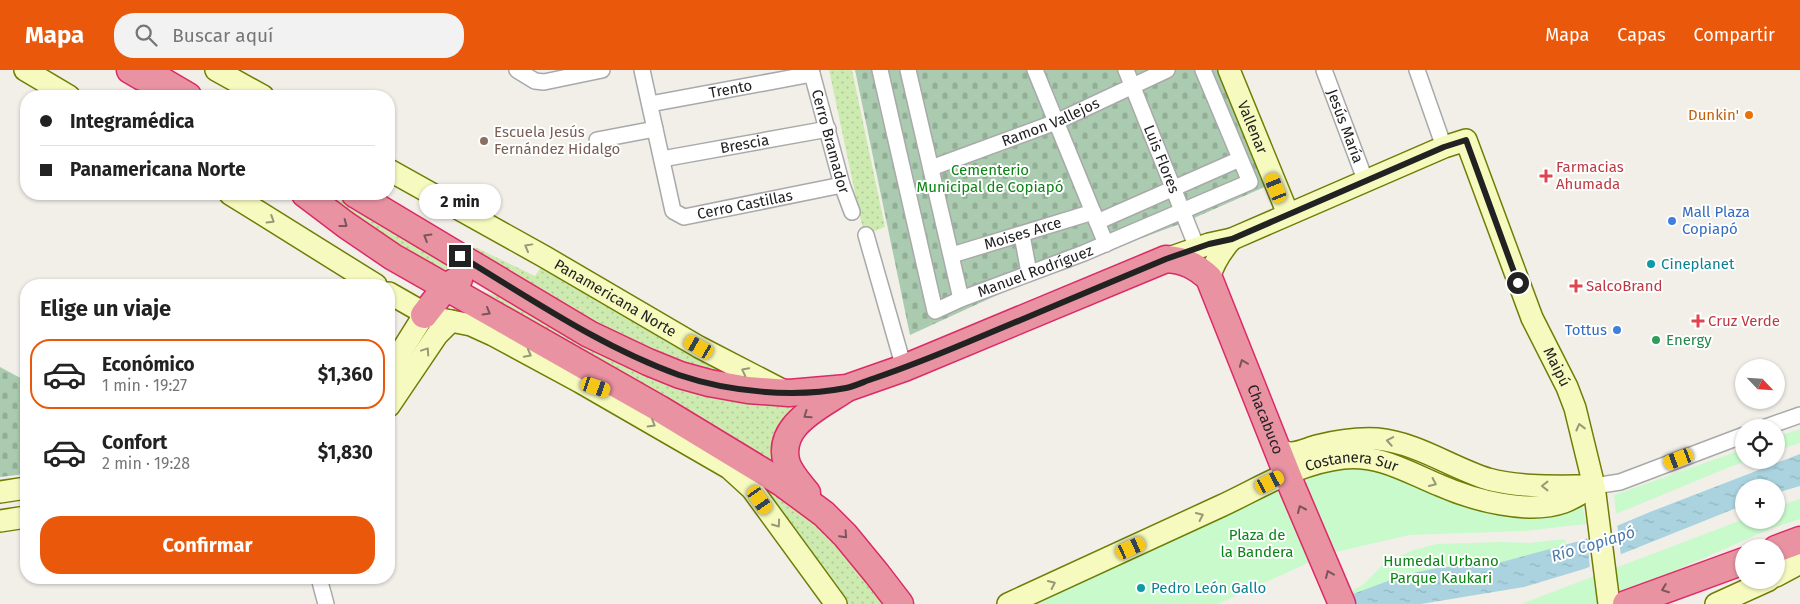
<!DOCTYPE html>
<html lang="es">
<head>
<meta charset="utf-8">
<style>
  body { margin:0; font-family:"Fira Sans",sans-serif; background:#f2f2f2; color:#222; height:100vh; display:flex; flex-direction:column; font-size:19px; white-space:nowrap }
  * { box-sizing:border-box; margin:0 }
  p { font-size:16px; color:#767676 }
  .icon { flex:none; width:28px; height:28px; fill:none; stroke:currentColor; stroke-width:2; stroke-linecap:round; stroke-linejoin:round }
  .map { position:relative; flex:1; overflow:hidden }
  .side { position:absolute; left:20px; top:209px; width:375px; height:305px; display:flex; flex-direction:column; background:#fff; border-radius:20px; box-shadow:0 1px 4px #0004 }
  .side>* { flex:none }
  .guide { position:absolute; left:20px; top:20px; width:375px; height:110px; border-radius:20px; box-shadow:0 1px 4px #0004; display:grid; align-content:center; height:110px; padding:0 20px; background:#fff }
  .needle { width:32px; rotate:115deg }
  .fabs { position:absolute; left:1735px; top:289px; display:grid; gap:10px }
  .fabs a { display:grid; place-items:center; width:50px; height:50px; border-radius:50%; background:#fff; box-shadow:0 1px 4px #0004; font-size:25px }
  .end { position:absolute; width:22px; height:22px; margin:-11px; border:6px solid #222; background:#fff; box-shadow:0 0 0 2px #fff }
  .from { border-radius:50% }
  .bubble { position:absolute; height:35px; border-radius:18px; background:#fff; box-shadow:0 1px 4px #0004; font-size:16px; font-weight:700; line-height:35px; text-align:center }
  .car { position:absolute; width:15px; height:30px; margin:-15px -8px; border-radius:6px; box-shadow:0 0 4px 1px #0007; background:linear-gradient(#f5c518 24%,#345 0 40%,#f5c518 0 76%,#345 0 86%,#f5c518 0) }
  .guide b { display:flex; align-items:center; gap:18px; height:48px; font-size:19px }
  .guide b+b { border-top:1px solid #e0e0e0 }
  .guide i { width:12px; height:12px; background:#222 }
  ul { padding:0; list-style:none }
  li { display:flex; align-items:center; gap:15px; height:70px; margin:0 10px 8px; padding:0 10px; border:2px solid transparent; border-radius:20px }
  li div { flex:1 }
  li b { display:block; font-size:19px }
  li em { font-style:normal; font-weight:700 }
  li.active { border-color:#ea580c }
  li>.icon { width:45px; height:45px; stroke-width:1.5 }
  h2 { padding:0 20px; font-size:22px; line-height:60px }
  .primary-button { display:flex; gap:10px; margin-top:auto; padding:10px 20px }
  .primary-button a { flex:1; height:58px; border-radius:20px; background:#ea580c; color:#fff; font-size:20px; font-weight:700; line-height:58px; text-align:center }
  header { display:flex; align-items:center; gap:30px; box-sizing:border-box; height:70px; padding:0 25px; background:#ea580c; color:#fff }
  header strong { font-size:24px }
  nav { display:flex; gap:28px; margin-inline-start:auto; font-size:18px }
  .search { width:350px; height:45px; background:#f2f2f2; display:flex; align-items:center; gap:12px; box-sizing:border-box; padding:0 18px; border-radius:20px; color:#767676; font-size:19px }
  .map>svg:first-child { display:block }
  .grass { fill:url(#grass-dots) }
  .cemetery { fill:url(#cemetery-stones) }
  .park { fill:#c8facc }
  .water { fill:url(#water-ripples) }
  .pier { fill:#f2efe9 }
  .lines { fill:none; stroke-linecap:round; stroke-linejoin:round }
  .street-casing { stroke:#a9a9a9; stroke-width:18 }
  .secondary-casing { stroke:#707d05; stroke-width:24 }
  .highway-casing { stroke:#dc2a67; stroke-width:29 }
  .street { stroke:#fff; stroke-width:15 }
  .secondary { stroke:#f7fabf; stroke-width:21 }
  .highway { stroke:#e892a2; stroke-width:26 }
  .oneway { stroke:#979978 }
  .oneway2 { stroke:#7b545c }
  .route { stroke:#222; stroke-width:6 }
  .food-dot { fill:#e8710a; stroke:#fff; stroke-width:2 }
  .education-dot { fill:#8d6e63; stroke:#fff; stroke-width:2 }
  .health-dot { fill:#e0444e; stroke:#fff; stroke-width:2 }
  .shop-dot { fill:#3f7fe0; stroke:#fff; stroke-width:2 }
  .culture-dot { fill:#0f9aa8; stroke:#fff; stroke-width:2 }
  .leisure-dot { fill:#2e9e5b; stroke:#fff; stroke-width:2 }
  .labels { text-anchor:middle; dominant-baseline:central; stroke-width:4; stroke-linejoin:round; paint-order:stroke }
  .street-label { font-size:15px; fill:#222; stroke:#fff }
  .food-label { font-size:15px; fill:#c56008; stroke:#fff; text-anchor:end }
  .education-label { font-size:15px; fill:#785e54; stroke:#fff; text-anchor:start }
  .health-label { font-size:15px; fill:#be3a42; stroke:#fff; text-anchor:start }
  .park-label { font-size:15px; fill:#0c8416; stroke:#fff }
  .shop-label { font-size:15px; fill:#366cbe; stroke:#fff; text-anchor:start }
  .culture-label { font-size:15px; fill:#0d838f; stroke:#fff; text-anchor:start }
  .leisure-label { font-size:15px; fill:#27864d; stroke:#fff; text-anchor:start }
  .water-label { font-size:16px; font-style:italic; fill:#4a7aab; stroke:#fff }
</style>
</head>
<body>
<header>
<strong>Mapa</strong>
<div class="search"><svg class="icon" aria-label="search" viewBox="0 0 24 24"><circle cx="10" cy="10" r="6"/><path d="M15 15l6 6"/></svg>Buscar aquí</div>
<nav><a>Mapa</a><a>Capas</a><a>Compartir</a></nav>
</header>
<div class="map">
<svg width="1800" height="534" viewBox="0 0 1800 534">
  <defs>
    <pattern id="grass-dots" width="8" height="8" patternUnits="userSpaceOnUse" patternTransform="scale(1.25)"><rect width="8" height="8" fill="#cdebb0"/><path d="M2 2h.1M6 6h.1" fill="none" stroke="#b0c997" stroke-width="1.8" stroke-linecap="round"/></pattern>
    <pattern id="cemetery-stones" width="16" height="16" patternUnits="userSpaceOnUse" patternTransform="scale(1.25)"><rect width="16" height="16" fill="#aacbaf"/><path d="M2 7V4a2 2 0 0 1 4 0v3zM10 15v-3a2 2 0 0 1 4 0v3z" fill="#92ae96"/></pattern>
    <pattern id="water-ripples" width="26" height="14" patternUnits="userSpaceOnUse" patternTransform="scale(1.25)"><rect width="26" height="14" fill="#aad3df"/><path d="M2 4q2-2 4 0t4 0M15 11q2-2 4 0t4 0" fill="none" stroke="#92b5bf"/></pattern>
  </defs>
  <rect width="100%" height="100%" fill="#f2efe9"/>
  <g class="grass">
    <path d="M829,0H852L885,157L864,165Z"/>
    <path d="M322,124H341L346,126L455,197L443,207Z"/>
    <path d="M477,178L535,206L543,194L729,301L727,307L692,298L606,260L468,180Z"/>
    <path d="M483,222L496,225L589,279L658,308L814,328L785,404L476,225Z"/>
    <path d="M735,396L803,438L891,534H842Z"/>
  </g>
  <g class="cemetery">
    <path d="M855,0H1221L1269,115L1185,152L1039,206L910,265Z"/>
    <path d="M0,297L26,311V404L0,407Z"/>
  </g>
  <g class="park">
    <path d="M1800,359V373L1776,381V367Z"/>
    <path d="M1744,379V390H1750L1727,398L1616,444L1614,425Z"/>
    <path d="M1341,398H1375L1439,421L1582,435L1586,454L1524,461L1409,465L1336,482L1305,418L1307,408Z"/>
    <path d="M1280,421L1310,492L1218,534H1032Z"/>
    <path d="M1800,429V449L1770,459L1599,534H1521L1744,449L1776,450V437Z"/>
    <path d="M1565,469L1570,502L1383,534H1324L1341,527L1364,514L1384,493L1411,481L1436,474L1500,472L1530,473Z"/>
  </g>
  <path class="water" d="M1800,384V416L1776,423V418H1744V435L1584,499L1524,517L1421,534H1326L1404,505L1437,498L1498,493L1583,470L1650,442Z"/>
  <path class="pier" d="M1617,453L1621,486L1590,499L1587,466Z"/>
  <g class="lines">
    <g class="street-casing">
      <g id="street">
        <path d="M517,0L535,11L544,12L602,0"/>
        <path id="s1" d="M642,0L673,141L684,147L842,115"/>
        <path id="s2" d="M811,0L842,115L852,142"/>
        <path id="s3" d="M880,0L935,241L961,229L1084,183L1250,112L1203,0"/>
        <path d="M908,0L961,229"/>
        <path d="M1035,0L1106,174"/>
        <path id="s4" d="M1126,0L1197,178"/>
        <path id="s5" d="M1324,0L1366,112"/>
        <path d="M1417,0L1444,77"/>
        <path id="s6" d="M650,34L812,4"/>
        <path d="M597,70L655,59"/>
        <path id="s7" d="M662,89L828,59"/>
        <path id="s8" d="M931,98L1056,52L1167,0"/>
        <path d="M1097,152L1240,89"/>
        <path d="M866,165L904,298"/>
        <path d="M1022,165L1029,203"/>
        <path id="s9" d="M952,185L1093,142"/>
        <path d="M1763,358L1800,345"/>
        <path d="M1594,416L1620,412L1744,365"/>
        <path d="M319,508L326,534"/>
      </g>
    </g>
    <g class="secondary-casing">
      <g id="secondary">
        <path d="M25,0L69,26"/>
        <path d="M216,0L263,26"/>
        <path id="s10" d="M1229,0L1288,144"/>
        <path id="s11" d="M389,100L545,187L699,277L784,321"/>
        <path d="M230,124L376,215"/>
        <path id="s12" d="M1166,189L1209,174L1232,169L1444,77L1466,70L1532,248L1567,317L1575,338L1594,416L1609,534"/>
        <path d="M1209,208C1214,192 1221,181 1232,169"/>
        <path d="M389,223L431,247L471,255L493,265L580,312L729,398L752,419L836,534"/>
        <path d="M389,301L424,245"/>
        <path d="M389,336L437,265L451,251"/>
        <path d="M1276,378C1281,380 1286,383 1291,383C1299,383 1309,378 1317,376C1336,371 1357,368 1377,369C1418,373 1450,397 1488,409C1522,418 1557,416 1591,416"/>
        <path d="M0,422L26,418"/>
        <path d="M0,451L26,447"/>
        <path d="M1776,506L1800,493"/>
        <path id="s13" d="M1008,534C1079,502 1150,469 1221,436C1260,418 1298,393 1343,388C1379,384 1407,402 1439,415C1473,430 1528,445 1564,432C1575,428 1584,421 1594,416"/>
        <path d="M1716,534L1769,510"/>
      </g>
    </g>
    <g class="highway-casing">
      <g id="highway">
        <path d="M130,0L142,7L159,9L188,26"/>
        <path d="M305,124L346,155L393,187L660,339L782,413L824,444L845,465L877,504L900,534"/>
        <path id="s14" d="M355,124L589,264L648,292L680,305L709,313L748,320L789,323L847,318L904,298L1166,189C1184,190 1196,196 1209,208L1293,419L1342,534"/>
        <path d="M424,245L445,218L459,209"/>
        <path d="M807,423C800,414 791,405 787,394C775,356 819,337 844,320"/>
        <path d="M1776,479L1800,470"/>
        <path d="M1626,534L1744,491"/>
      </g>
    </g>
    <use href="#street" class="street"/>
    <use href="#secondary" class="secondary"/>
    <use href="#highway" class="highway"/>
  </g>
  <defs><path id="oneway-chevron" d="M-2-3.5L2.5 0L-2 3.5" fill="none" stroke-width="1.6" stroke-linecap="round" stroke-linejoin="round" transform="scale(1.25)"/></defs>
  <g class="oneway">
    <use href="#oneway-chevron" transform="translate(271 150) rotate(32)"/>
    <use href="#oneway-chevron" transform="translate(528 177) rotate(-151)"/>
    <use href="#oneway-chevron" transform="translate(426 281) rotate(-56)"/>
    <use href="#oneway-chevron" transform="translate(528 284) rotate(28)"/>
    <use href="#oneway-chevron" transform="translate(745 301) rotate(-153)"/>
    <use href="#oneway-chevron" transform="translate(652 354) rotate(30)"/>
    <use href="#oneway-chevron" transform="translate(1580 357) rotate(-104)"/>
    <use href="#oneway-chevron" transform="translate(1390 371) rotate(-170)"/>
    <use href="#oneway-chevron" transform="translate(1433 413) rotate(25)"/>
    <use href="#oneway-chevron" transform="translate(1545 416) rotate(180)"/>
    <use href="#oneway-chevron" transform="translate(1200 446) rotate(-25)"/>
    <use href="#oneway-chevron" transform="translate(777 454) rotate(54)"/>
    <use href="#oneway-chevron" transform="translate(1052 514) rotate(-25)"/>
  </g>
  <g class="oneway2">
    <use href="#oneway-chevron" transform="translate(344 154) rotate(37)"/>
    <use href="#oneway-chevron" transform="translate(427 167) rotate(-149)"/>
    <use href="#oneway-chevron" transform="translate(487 242) rotate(30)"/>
    <use href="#oneway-chevron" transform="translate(1243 293) rotate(-111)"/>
    <use href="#oneway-chevron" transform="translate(807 345) rotate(145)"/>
    <use href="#oneway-chevron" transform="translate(1301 439) rotate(-114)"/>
    <use href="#oneway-chevron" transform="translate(844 465) rotate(47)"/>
    <use href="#oneway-chevron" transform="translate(1329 504) rotate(-113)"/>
    <use href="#oneway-chevron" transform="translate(1665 519) rotate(159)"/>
  </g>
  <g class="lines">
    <path class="route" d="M460,186C531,229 601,277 679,305C729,322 794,328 846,318C856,316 865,311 875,308C907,297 937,285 968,272C1034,244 1100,217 1166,189L1209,174L1232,169L1444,77L1466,70L1518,213"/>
  </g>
  <circle class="food-dot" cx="1749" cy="45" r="5"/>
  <circle class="education-dot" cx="484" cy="71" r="5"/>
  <g class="health-dot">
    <path d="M1543.5 98.5h5v5h5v5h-5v5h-5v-5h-5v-5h5z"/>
    <path d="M1573.5 208.5h5v5h5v5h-5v5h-5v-5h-5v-5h5z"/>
    <path d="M1695.5 243.5h5v5h5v5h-5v5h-5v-5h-5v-5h5z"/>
  </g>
  <g class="shop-dot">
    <circle cx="1672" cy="151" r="5"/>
    <circle cx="1617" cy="260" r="5"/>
  </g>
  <g class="culture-dot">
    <circle cx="1651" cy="194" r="5"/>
    <circle cx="1141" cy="518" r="5"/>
  </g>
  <circle class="leisure-dot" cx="1656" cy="270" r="5"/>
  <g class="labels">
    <g class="street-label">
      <text stroke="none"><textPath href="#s6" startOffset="82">Trento</textPath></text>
      <text stroke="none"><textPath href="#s8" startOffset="128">Ramon Vallejos</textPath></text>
      <text stroke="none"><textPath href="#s5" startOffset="60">Jesús María</textPath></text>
      <text stroke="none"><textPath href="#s10" startOffset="62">Vallenar</textPath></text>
      <text stroke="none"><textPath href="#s2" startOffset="74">Cerro Bramador</textPath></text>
      <text stroke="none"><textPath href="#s7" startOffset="84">Brescia</textPath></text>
      <text stroke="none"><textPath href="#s4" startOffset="96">Luis Flores</textPath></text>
      <text stroke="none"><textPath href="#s1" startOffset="219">Cerro Castillas</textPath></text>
      <text stroke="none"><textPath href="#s9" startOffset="74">Moises Arce</textPath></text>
      <text stroke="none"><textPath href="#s3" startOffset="355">Manuel Rodríguez</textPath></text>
      <text stroke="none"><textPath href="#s11" startOffset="260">Panamericana Norte</textPath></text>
      <text stroke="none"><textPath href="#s12" startOffset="568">Maipú</textPath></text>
      <text stroke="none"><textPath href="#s14" startOffset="1086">Chacabuco</textPath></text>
      <text stroke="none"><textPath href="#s13" startOffset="375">Costanera Sur</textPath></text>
    </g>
    <g class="food-label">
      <text x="1739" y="45">Dunkin'</text>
    </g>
    <g class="education-label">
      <text x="494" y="62">Escuela Jesús<tspan x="494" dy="17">Fernández Hidalgo</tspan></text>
    </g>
    <g class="health-label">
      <text x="1556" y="97">Farmacias<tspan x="1556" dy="17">Ahumada</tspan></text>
      <text x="1586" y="216">SalcoBrand</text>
      <text x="1708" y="251">Cruz Verde</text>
    </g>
    <g class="park-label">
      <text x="990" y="100">Cementerio<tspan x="990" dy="17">Municipal de Copiapó</tspan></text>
      <text x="1257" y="465">Plaza de<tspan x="1257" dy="17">la Bandera</tspan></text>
      <text x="1441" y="491">Humedal Urbano<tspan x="1441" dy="17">Parque Kaukari</tspan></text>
    </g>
    <g class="shop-label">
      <text x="1682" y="142">Mall Plaza<tspan x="1682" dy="17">Copiapó</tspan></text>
      <text x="1607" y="260" text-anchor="end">Tottus</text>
    </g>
    <g class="culture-label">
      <text x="1661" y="194">Cineplanet</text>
      <text x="1151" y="518">Pedro León Gallo</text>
    </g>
    <g class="leisure-label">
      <text x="1666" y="270">Energy</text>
    </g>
    <g class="water-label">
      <text transform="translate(1593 474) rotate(-17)">Río Copiapó</text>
    </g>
  </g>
</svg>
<div class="fabs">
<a><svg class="needle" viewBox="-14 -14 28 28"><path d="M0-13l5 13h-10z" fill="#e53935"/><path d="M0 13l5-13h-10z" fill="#767676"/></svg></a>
<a><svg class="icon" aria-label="locate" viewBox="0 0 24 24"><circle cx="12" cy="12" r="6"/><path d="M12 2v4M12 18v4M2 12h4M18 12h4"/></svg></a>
<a>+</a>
<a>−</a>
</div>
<i class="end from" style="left:1518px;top:213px"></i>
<i class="end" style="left:460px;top:186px"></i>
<div class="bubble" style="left:419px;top:114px;width:82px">2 min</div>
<i class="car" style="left:1276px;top:118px;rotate:338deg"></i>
<i class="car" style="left:699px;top:277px;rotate:300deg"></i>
<i class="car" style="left:596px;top:317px;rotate:109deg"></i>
<i class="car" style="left:1679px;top:389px;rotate:249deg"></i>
<i class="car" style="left:1270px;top:412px;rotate:63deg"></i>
<i class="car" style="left:760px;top:430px;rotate:145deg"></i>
<i class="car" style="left:1131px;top:478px;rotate:65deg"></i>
<div class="guide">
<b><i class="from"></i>Integramédica</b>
<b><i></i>Panamericana Norte</b>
</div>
<section class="side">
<h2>Elige un viaje</h2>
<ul>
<li class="active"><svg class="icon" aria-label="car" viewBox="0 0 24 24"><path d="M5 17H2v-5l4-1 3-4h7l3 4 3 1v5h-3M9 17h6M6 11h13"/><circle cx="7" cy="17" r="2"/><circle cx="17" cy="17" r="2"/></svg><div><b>Económico</b><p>1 min · 19:27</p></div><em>$1,360</em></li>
<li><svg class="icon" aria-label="car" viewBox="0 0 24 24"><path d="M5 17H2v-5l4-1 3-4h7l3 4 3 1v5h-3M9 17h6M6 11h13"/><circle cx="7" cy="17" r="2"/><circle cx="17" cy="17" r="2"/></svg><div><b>Confort</b><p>2 min · 19:28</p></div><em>$1,830</em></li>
</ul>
<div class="primary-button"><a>Confirmar</a></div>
</section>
</div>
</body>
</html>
